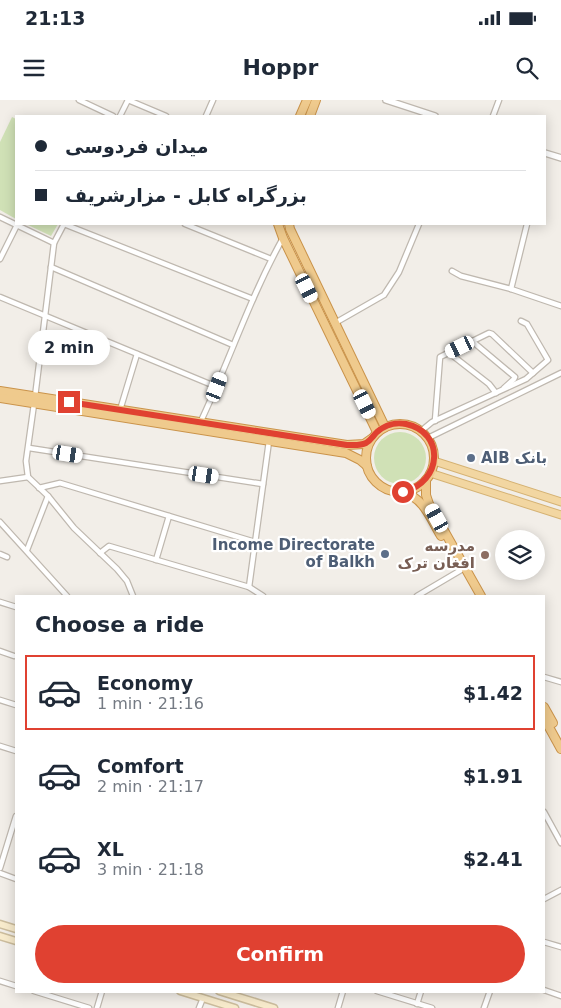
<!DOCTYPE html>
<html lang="en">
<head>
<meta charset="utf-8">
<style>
  body { margin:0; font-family:"DejaVu Sans",Vazirmatn,sans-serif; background:#f6f6f7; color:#1f2937; height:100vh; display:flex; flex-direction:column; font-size:19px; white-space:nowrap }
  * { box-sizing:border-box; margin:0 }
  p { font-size:16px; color:#747a83 }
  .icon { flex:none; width:28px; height:28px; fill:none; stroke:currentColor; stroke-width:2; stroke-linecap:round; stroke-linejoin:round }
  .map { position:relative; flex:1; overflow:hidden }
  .sheet { position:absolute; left:15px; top:495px; width:530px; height:398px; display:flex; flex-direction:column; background:#fff; border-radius:0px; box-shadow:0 2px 12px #0003 }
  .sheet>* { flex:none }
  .guide { position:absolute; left:15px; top:15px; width:531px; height:110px; border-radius:0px; box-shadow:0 2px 12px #0003; display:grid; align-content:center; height:110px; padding:0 20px; background:#fff }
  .tools { position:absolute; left:495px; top:430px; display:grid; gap:10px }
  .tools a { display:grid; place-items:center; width:50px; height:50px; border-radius:50%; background:#fff; box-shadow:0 2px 12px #0003; font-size:25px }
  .end { position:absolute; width:22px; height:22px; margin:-11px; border:6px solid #e04131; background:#fff; box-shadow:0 0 0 2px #fff }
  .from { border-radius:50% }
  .bubble { position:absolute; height:35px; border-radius:18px; background:#fff; box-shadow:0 2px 12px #0003; font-size:16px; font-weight:700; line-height:35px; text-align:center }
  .car { position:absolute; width:15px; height:30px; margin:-15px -8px; border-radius:6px; box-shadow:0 0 4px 1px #0007; background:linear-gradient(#fff 24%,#345 0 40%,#fff 0 76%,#345 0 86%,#fff 0) }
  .guide b { display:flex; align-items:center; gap:18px; height:48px; font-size:19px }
  .guide b+b { border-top:1px solid #e0e1e3 }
  .guide i { width:12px; height:12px; background:#1f2937 }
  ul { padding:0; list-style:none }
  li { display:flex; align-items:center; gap:15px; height:75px; margin:0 10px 8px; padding:0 10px; border:2px solid transparent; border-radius:0px }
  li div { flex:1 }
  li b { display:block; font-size:19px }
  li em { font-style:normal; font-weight:700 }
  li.selected { border-color:#e04131 }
  li>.icon { width:45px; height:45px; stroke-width:1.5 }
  h2 { padding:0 20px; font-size:22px; line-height:60px }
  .button { display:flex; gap:10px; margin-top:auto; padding:10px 20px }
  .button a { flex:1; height:58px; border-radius:30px; background:#e04131; color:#fff; font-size:20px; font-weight:700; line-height:58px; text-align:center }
  .status { display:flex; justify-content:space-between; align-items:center; height:35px; padding:0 25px; background:#fff; direction:ltr }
  .status svg { height:14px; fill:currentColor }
  header { display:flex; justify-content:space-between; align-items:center; height:65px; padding:0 20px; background:#fff; font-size:22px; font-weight:700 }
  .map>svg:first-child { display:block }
  .green { fill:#d0e1b6 }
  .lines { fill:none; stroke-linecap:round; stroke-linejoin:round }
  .minor-casing { stroke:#bfb8af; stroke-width:7 }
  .tertiary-casing { stroke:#bfb8af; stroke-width:8 }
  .secondary-casing { stroke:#ccbd9d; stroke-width:9 }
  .primary-casing { stroke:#d5b273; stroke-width:9 }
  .trunk-casing { stroke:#ca934a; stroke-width:10 }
  .minor { stroke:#fff; stroke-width:4.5 }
  .tertiary { stroke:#fff; stroke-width:5.5 }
  .secondary { stroke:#f8ebcc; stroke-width:6 }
  .primary { stroke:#f2d6a1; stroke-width:7 }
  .trunk { stroke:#efca8d; stroke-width:8 }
  .route { stroke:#e04131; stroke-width:6 }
  .service-dot { fill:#5c6f8a; stroke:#fff; stroke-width:2 }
  .education-dot { fill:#8d6e63; stroke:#fff; stroke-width:2 }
  .labels { text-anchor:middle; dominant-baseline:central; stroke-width:4.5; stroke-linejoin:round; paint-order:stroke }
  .service-label { font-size:15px; font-weight:bold; fill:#4e5e75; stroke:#fff; text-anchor:start }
  .education-label { font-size:15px; font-weight:bold; fill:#785e54; stroke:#fff; text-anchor:end }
</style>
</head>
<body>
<div class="status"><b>21:13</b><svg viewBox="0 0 49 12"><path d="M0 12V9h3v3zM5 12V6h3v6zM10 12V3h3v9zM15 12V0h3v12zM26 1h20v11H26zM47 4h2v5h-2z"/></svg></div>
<header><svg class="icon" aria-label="menu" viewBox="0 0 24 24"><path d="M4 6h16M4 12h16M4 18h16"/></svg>Hoppr<svg class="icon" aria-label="search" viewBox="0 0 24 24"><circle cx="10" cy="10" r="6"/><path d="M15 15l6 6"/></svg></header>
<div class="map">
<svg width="561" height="908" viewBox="0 0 561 908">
  <rect width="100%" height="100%" fill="#f2eee8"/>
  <g class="green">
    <path d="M12,17L16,19V119L0,110V42Z"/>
    <path d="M26,124H58L51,136Z"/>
    <circle cx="400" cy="358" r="26"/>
  </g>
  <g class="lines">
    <g class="minor-casing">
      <g id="minor">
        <path d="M79,0L113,16"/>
        <path d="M128,0L166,16"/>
        <path d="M120,16L128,0"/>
        <path d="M206,16L213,0"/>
        <path d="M493,16L499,0"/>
        <path d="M0,117L54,143"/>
        <path d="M64,124L253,199"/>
        <path d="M185,124L271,159"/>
        <path d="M527,124L511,189L561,206"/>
        <path d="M0,159L17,125"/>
        <path d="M51,167L233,245"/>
        <path d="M452,171L461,176L511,189"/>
        <path d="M0,197L217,287"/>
        <path d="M335,223L384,195L399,172L419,124"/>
        <path d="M472,241L515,277L514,279L504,288"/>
        <path d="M448,252L489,284L496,293"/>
        <path d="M35,297L54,143L64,124"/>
        <path d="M34,304L26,361L28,377L48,396L74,428L117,469L127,481L133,496"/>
        <path d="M120,310L137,254"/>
        <path d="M435,321L440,257L489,233L492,234L533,273"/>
        <path d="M200,323C229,262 250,197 283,138"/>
        <path d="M421,331L432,322L526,279L548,260L527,224L521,221"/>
        <path d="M428,338L561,273"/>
        <path d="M29,348L263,384"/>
        <path d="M0,381L28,377"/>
        <path d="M39,388L60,383L255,442"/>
        <path d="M0,422L67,496"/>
        <path d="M27,450L48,396"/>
        <path d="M100,453L109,446L249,487L263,496"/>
        <path d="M0,454L7,457"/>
        <path d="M156,460L169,416"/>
        <path d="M249,487L269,341"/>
        <path d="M417,496L461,470"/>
        <path d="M0,502L16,507"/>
        <path d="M0,551L14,556"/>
        <path d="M544,577L561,582"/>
        <path d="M0,600L16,605"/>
        <path d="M0,646L16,651"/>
        <path d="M544,712L561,743"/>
        <path d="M0,768L16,716"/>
        <path d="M0,773L16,779"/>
        <path d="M544,799L561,790"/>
        <path d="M544,842L561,847"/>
        <path d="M0,881L16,886"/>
        <path d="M544,890L561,896"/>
        <path d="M34,891L89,908"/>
        <path d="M377,891L432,908"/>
        <path d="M417,904L421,891"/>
        <path d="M97,908L102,891"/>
        <path d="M199,908L203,898"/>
        <path d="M338,908L343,891"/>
        <path d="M484,908L490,891"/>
      </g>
    </g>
    <g class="tertiary-casing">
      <g id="tertiary">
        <path d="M386,0L435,16"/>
        <path d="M545,53L561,58"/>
      </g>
    </g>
    <g class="secondary-casing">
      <g id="secondary">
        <path d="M0,824L16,829"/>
        <path d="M0,836L16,841"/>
        <path d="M180,891L235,908"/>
        <path d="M219,891L274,908"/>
      </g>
    </g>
    <g class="primary-casing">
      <g id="primary">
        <path d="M434,361L561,402"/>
        <path d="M430,373L561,415"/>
      </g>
    </g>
    <g class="trunk-casing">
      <g id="trunk">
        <path d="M300,16L307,0"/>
        <path d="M310,16L316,0"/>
        <path d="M278,124L283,138L377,332"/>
        <path d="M289,124L290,129L385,327"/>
        <path d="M0,291L347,345L364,344L371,339"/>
        <path d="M0,298L346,353L360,360L367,366"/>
        <circle cx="400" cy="358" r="34"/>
        <path d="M426,380V395L429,404L481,496"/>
        <path d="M403,392C425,399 430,418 441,436"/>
        <path d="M544,607L553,623"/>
        <path d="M544,618L561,649"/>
      </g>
    </g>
    <use href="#minor" class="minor"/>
    <use href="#tertiary" class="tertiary"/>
    <use href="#secondary" class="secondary"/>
    <use href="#primary" class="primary"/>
    <use href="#trunk" class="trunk"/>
  </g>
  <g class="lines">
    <path class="route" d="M69,302L347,345C353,345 360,346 366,343C371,340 373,336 377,332C385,325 396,322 406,324C445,332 443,382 403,392"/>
  </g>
  <g class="service-dot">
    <circle cx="471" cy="358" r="5"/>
    <circle cx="385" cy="454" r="5"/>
  </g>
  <circle class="education-dot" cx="485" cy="455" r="5"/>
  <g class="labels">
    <g class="service-label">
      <text x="481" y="358">AIB بانک</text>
      <text x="375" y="445" text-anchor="end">Income Directorate<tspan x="375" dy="17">of Balkh</tspan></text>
    </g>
    <g class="education-label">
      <text x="475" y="446">مدرسه<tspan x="475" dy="17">افغان ترک</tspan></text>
    </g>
  </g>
</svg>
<div class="tools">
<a><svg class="icon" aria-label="layers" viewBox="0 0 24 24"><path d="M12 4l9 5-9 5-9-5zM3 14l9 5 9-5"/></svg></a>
</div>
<i class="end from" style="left:403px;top:392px"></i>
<i class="end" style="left:69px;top:302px"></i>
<div class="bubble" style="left:28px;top:230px;width:82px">2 min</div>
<i class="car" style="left:307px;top:188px;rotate:154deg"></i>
<i class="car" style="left:460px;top:247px;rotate:244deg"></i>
<i class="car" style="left:217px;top:287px;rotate:21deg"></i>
<i class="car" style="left:365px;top:304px;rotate:154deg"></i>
<i class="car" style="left:68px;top:354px;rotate:99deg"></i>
<i class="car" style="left:204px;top:375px;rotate:99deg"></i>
<i class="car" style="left:437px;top:418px;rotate:331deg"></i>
<div class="guide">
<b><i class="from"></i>میدان فردوسی</b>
<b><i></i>بزرگراه کابل - مزارشریف</b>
</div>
<section class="sheet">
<h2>Choose a ride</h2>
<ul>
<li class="selected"><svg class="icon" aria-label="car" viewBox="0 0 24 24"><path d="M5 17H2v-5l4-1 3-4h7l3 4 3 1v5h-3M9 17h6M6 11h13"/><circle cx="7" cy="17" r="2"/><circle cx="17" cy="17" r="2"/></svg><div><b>Economy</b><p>1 min · 21:16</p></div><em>$1.42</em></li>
<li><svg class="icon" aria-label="car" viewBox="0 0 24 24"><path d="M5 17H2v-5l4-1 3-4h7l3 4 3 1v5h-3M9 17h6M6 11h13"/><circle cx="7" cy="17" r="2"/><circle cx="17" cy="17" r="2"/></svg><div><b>Comfort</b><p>2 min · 21:17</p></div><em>$1.91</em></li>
<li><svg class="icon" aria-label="car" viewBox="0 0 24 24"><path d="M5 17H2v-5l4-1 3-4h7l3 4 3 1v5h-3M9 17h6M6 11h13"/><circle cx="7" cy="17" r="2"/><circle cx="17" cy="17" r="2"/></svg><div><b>XL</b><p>3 min · 21:18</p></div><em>$2.41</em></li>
</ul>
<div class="button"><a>Confirm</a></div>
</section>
</div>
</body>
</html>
